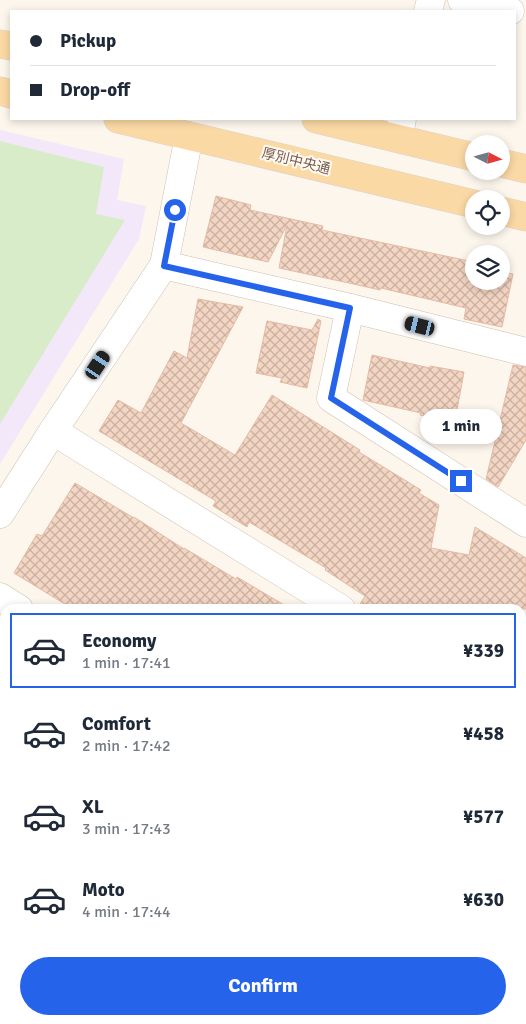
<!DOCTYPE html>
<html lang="en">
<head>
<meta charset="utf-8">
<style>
  body { margin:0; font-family:Signika,"Noto Sans JP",sans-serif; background:#f2f2f3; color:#1f2937; height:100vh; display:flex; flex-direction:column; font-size:19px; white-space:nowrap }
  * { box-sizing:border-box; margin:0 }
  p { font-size:16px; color:#747a83 }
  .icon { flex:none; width:28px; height:28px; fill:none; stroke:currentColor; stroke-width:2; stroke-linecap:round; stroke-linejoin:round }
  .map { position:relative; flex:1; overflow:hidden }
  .sheet { position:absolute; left:0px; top:604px; width:526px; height:421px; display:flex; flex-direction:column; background:#fff; border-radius:15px 15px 0 0; box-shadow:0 2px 8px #0003 }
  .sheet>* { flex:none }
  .guide { position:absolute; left:10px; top:10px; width:506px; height:110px; border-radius:0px; box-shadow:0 2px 8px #0003; display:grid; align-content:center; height:110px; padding:0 20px; background:#fff }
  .needle { width:32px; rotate:96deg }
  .controls { position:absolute; left:465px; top:135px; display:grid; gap:10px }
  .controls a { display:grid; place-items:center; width:45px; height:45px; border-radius:50%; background:#fff; box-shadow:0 2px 8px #0003; font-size:25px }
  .end { position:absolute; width:22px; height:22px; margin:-11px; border:6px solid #2563eb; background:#fff; box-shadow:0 0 0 2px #fff }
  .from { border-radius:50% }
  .bubble { position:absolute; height:35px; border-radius:18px; background:#fff; box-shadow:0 2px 8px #0003; font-size:16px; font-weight:800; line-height:35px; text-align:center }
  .car { position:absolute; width:15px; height:30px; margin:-15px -8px; border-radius:6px; box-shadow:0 0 4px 1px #0007; background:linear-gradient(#222 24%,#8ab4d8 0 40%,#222 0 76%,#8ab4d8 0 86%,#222 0) }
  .guide b { display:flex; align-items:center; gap:18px; height:48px; font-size:19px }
  .guide b+b { border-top:1px solid #e0e1e3 }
  .guide i { width:12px; height:12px; background:#1f2937 }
  ul { padding:9px 0 0; list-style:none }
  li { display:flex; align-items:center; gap:15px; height:75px; margin:0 10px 8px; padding:0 10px; border:2px solid transparent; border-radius:0px }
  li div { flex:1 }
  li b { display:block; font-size:19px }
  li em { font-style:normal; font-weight:800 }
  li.current { border-color:#2563eb }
  li>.icon { width:45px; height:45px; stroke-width:1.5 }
  .primary-button { display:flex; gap:10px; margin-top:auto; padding:10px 20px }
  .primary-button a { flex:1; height:58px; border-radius:30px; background:#2563eb; color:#fff; font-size:20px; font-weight:800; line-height:58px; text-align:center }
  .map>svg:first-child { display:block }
  .education { fill:#f3e8fa }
  .pitch { fill:#d8ecc9 }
  .building { fill:url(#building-cross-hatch); stroke:#e6bba3 }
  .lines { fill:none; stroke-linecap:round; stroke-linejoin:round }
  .minor-casing { stroke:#d1beb0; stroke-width:29 }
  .major-casing { stroke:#dad1cd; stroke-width:29 }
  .path { stroke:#d9b8a5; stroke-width:3; stroke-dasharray:1 4; stroke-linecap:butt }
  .minor { stroke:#fff; stroke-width:28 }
  .major { stroke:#fbd9a5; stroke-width:28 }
  .route { stroke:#2563eb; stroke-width:6 }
  .labels { text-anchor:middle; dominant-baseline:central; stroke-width:4; stroke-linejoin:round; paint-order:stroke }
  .street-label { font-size:14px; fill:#7a5c4d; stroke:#fffaf3 }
</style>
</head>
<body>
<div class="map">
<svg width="526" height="1024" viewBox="0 0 526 1024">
  <defs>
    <pattern id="building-cross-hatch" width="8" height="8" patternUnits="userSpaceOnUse" patternTransform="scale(1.25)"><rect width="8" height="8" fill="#f3d5c3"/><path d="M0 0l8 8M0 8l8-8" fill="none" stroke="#cab0a1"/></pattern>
  </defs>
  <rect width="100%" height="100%" fill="#fdf6ec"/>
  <path class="education" d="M0,130L124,159L117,200L146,206L139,239L0,464Z"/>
  <path class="pitch" d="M0,141L104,167L96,214L125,220L0,424Z"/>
  <g class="building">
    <path d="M216,196L251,205L250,210L323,226L322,230L474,262V281H501V272L513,274L502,327L464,319L466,308L381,288L380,290L349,283L279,268L287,225L268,262L203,247Z"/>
    <path d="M198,299L243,307L181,423L235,455L272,395L360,450L359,452L421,490L419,493L439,505L431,548L469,555L475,527L526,558V609H357L365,596L325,570L326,568L249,522L247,527L213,506L216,501L99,431L118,400L141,413L174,351L187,358Z"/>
    <path d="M318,319L321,321L307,388L280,382L282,378L256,373L267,321L312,330Z"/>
    <path d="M372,355L430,368V366L464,372L455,421L420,415L421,413L363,400Z"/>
    <path d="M513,365L526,367V440L498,487L486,479Z"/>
    <path d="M75,483L134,518V517L184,549V548L236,579L237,577L291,609H73L14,573L37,534L42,536Z"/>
  </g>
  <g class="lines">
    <g class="minor-casing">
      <g id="minor">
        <path d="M462,0L510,11"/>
        <path d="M428,11L431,0"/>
        <path d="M398,138L402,119"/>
        <path d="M164,265L350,308L526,352"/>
        <path d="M350,308L331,398L526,523"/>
        <path d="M53,431L341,609"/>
        <path d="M0,514L53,431L164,265L189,136"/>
        <path d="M0,597L19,609"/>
        <path d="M521,720L526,723"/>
        <path d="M0,795L5,798"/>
        <path d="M521,868L526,860"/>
        <path d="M366,1020L372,1024"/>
        <path d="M196,1024L198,1020"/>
        <path d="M422,1024L425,1020"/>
      </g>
    </g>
    <g class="major-casing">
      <g id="major">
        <path d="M0,44L11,46"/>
        <path d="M0,91L11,94"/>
        <path d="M118,119L474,204"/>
        <path d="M316,119L474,157"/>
        <path d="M501,163L526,169"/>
        <path d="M501,211L526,217"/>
      </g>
    </g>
    <g class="path">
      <path d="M521,948L526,940"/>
      <path d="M475,1024L477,1020"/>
    </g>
    <use href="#minor" class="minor"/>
    <use href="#major" class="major"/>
  </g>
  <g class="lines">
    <path class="route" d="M175,210L164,266L350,308L331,398L461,481"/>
  </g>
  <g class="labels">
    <g class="street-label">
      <text transform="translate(296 161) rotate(14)">厚別中央通</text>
    </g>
  </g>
</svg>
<div class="controls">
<a><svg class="needle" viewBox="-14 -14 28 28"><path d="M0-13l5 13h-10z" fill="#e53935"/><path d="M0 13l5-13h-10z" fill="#747a83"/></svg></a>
<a><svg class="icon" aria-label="locate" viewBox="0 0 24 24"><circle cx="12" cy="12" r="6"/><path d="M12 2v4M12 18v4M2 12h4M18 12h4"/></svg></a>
<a><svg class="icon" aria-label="layers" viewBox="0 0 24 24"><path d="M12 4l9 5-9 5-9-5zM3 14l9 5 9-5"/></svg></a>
</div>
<i class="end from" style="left:175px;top:210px"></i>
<i class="end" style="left:461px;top:481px"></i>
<div class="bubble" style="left:420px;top:409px;width:82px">1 min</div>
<i class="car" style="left:420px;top:326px;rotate:284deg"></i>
<i class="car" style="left:98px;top:365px;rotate:34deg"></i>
<div class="guide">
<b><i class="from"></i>Pickup</b>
<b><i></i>Drop-off</b>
</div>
<section class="sheet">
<ul>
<li class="current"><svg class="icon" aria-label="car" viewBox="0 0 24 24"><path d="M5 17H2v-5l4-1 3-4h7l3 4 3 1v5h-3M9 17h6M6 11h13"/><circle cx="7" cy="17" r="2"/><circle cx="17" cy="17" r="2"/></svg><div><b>Economy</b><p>1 min · 17:41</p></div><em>¥339</em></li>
<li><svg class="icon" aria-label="car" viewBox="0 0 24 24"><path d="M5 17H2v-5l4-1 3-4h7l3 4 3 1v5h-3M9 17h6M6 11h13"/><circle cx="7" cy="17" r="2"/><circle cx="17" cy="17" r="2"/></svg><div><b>Comfort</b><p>2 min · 17:42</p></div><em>¥458</em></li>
<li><svg class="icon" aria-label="car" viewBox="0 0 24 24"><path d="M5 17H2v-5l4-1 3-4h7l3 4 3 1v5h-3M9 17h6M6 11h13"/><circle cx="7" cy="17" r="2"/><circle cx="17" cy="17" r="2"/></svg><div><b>XL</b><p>3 min · 17:43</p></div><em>¥577</em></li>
<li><svg class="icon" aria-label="car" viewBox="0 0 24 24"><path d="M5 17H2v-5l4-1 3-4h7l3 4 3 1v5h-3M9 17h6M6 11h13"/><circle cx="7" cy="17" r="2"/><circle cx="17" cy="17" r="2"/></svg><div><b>Moto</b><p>4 min · 17:44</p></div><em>¥630</em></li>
</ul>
<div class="primary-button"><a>Confirm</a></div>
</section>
</div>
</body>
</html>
